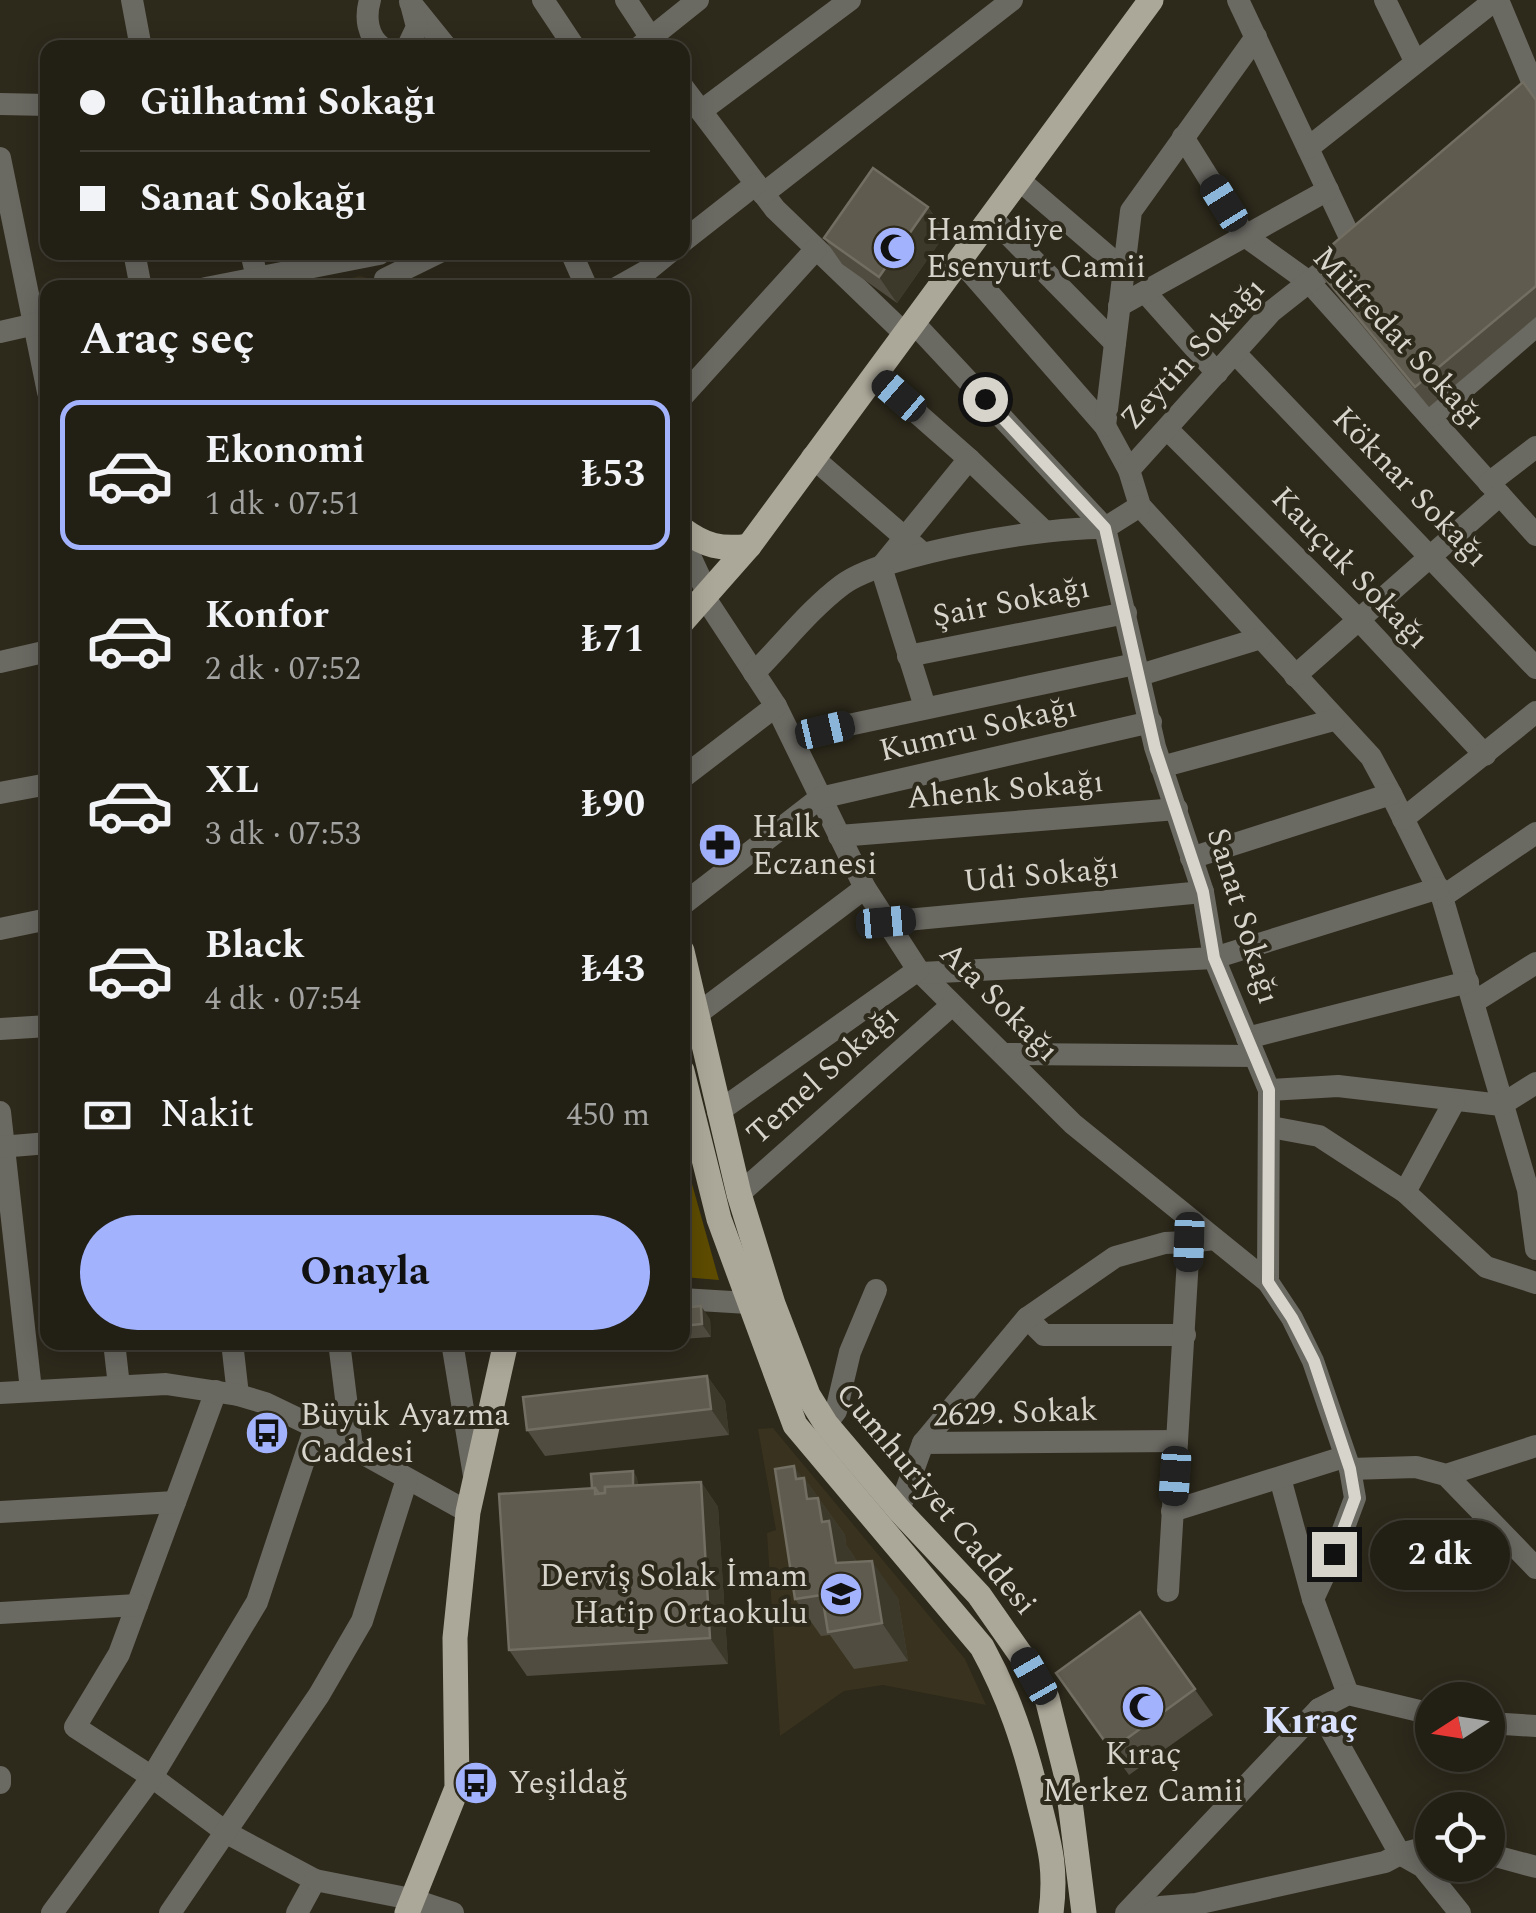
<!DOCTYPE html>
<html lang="tr">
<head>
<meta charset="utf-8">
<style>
  body { margin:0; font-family:Spectral,serif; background:#2e2c22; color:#f1f3f6; height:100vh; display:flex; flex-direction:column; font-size:38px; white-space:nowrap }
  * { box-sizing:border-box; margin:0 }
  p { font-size:32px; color:#a2a2a0 }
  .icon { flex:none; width:55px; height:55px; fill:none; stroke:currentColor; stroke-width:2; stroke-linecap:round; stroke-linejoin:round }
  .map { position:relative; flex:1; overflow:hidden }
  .side { position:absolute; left:40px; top:280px; width:650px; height:1070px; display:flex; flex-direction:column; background:#221f14; border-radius:20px; box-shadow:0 5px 25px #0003,0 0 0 2px #3f3d34 }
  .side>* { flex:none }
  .banner { position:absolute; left:40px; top:40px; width:650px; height:220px; border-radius:20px; box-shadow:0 5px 25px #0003,0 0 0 2px #3f3d34; display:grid; align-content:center; height:220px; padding:0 40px; background:#221f14 }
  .needle { width:65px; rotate:258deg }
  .buttons { position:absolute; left:1415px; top:1682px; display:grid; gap:20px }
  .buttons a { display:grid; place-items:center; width:90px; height:90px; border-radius:50%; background:#221f14; box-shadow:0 5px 25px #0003,0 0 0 2px #3f3d34; font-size:50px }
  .end { position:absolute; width:45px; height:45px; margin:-22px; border:12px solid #d7d4cc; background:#111; box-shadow:0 0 0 5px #111 }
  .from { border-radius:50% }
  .bubble { position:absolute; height:70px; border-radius:35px; background:#221f14; box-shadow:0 5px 25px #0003,0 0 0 2px #3f3d34; font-size:32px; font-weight:700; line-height:70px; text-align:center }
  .car { position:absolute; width:30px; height:60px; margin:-30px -15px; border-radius:12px; box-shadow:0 0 8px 2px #0007; background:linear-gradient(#222 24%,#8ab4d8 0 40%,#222 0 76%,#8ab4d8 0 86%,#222 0) }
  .banner b { display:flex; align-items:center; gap:35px; height:95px; font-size:38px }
  .banner b+b { border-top:2px solid #3f3d34 }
  .banner i { width:25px; height:25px; background:#f1f3f6 }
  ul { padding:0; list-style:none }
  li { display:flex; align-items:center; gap:30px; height:150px; margin:0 20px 15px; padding:0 20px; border:5px solid transparent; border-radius:20px }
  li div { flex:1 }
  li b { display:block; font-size:38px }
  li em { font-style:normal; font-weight:700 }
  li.active { border-color:#a2b2fd }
  li>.icon { width:90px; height:90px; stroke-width:1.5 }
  h2 { padding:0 40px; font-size:45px; line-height:120px }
  .pay { display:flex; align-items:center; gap:25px; height:110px; padding:0 40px; font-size:38px }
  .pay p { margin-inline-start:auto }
  .cta { display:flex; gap:20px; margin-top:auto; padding:20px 40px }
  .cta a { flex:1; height:115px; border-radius:60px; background:#a2b2fd; color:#111; font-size:40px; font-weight:700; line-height:115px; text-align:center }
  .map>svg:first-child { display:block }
  .built { fill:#38321e }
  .green { fill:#5d4c00 }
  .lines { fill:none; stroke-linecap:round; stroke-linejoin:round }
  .minor { stroke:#6a6962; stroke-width:22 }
  .major { stroke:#aca899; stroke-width:25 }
  .wall { fill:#504c3f }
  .shaded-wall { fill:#3c382a }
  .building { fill:#5f5b4e; stroke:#726e62; stroke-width:2.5 }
  .route { stroke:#d7d4cc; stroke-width:12 }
  .labels { text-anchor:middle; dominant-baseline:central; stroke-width:8; stroke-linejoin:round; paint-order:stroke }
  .poi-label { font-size:32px; fill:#d7d4cc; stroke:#2d291b; text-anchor:start }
  .street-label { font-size:32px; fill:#d7d4cc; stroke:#2d291b }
  .quarter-label { font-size:38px; font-weight:bold; fill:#d9e1fd; stroke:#2d291b }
</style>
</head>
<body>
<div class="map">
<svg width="1536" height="1913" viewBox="0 0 1536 1913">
  <rect width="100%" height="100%" fill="#2d291b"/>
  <g class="built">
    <path d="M360,276L371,279L373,287H309Z"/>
    <path d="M773,1428L965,1659L986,1705L883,1685L844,1691L780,1736L767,1533L776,1530L758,1429Z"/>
  </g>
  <path class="green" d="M682,1152H683L719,1280L683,1277Z"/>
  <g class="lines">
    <g class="minor">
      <path d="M132,0L141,48"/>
      <path d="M370,0C365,17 367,37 383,48"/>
      <path d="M543,0L575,48"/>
      <path d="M626,0L657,47"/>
      <path d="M1238,0L1354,246"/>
      <path d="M1385,0L1415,61"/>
      <path d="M1498,0L1536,91"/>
      <path d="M410,2L447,48"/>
      <path d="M407,48L417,27L411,4"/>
      <path d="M638,48L698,0"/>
      <path d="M682,86L775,209L904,333"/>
      <path d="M0,104L48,105"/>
      <path d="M701,111L850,0"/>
      <path d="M1183,137L1245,236L1309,282L1536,535"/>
      <path d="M1308,148L1495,0"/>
      <path d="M0,158L48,392"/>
      <path d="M1018,179L1124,270"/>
      <path d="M763,194L1012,0"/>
      <path d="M991,217L1115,343"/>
      <path d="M682,242L756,184"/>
      <path d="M134,252L141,288"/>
      <path d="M251,252L257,278"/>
      <path d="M571,252L587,288"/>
      <path d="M959,259L1105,426L1129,470L1140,506L1371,757L1391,794L1442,897L1528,1190L1536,1249"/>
      <path d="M385,279L440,252"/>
      <path d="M206,288L379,254"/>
      <path d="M616,288L648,270L670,252"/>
      <path d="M1145,292L1217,373"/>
      <path d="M1119,306L1328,190"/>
      <path d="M913,322L1105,528"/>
      <path d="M0,332L44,322"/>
      <path d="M1235,353L1536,668"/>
      <path d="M875,376L969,459L1044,531"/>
      <path d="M682,397L816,249"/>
      <path d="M1431,417L1536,326"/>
      <path d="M1105,426L1131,211L1256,37"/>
      <path d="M1167,429L1359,620L1485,755"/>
      <path d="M812,457L918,549"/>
      <path d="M1129,470L1272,311L1343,255"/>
      <path d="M1489,483L1536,447"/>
      <path d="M1140,506L1105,528L1155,747L1203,892L1214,958L1269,1090L1268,1282L1292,1318L1313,1361L1350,1469L1355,1498L1334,1554L1313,1599L1348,1694"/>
      <path d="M682,539L708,595"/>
      <path d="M705,598L776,706L865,888L918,970L1073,1124L1268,1282"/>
      <path d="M908,656L1126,613"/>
      <path d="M0,662L48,651"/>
      <path d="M754,673C783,644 810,609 842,585C885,553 1051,526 1105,528"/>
      <path d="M1140,675L1261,638"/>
      <path d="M1295,676L1500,495"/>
      <path d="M925,707L881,567L969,459"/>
      <path d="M792,737L1135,664"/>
      <path d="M1161,767L1334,720"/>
      <path d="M682,778L776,706"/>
      <path d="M0,793L48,784"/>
      <path d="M1403,819L1536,712"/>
      <path d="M839,836L1177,809"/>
      <path d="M1191,858L1391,794"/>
      <path d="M1442,897L1536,833"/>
      <path d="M682,905L820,798L1151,722"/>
      <path d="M885,922L1203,892"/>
      <path d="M0,929L48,919"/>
      <path d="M921,973L1214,958L1439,888"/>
      <path d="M1474,1002L1536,963"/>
      <path d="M696,1015L865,888"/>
      <path d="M0,1029L48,1026"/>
      <path d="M1247,1038L1468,982"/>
      <path d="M1004,1054L1254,1056"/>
      <path d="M1269,1090L1338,1086L1501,1105L1536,1083"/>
      <path d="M0,1112L31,1390"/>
      <path d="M718,1112L918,970"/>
      <path d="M1271,1127L1319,1136L1405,1192L1486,1267L1536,1283"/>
      <path d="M0,1147L48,1143"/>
      <path d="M1405,1192L1454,1102"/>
      <path d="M739,1194L951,1006"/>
      <path d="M682,1299L748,1303"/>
      <path d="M1027,1318L1044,1335H1185"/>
      <path d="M114,1342L119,1386"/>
      <path d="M232,1342L238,1395"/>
      <path d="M339,1342L352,1447"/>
      <path d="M452,1342L474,1476"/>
      <path d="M216,1391L119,1654L75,1727L152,1777L227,1833L315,1880L297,1913"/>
      <path d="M0,1393L166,1384L238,1395L265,1403L315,1427L468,1512"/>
      <path d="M826,1424L836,1411L850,1352L876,1290"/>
      <path d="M923,1443L1027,1318L1115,1257L1165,1243L1189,1242"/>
      <path d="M1350,1469L1416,1467L1446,1475L1536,1446"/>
      <path d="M1446,1475L1536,1568"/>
      <path d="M1280,1478L1313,1599"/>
      <path d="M899,1510L923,1443L1177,1441"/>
      <path d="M1172,1511L1344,1457"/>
      <path d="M0,1512L175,1502"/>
      <path d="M1168,1591L1189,1242L1214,1239"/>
      <path d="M0,1613L137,1605"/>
      <path d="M1319,1709L1400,1854L1423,1867L1460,1913"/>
      <path d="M1488,1723L1536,1726"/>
      <path d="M0,1777V1783"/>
      <path d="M1488,1854L1536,1867"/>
      <path d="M315,1880L411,1899L453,1913"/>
      <path d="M52,1913L152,1777L257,1602L315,1427"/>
      <path d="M170,1913L319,1695L362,1621L407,1479"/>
      <path d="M1126,1913L1319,1709L1348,1694L1432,1714"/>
      <path d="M1152,1913L1160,1907L1196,1904L1385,1862L1400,1854L1432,1846"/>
    </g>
    <g class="major">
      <path d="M682,529C705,546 721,550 749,546"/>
      <path d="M682,622L749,546L1151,0"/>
      <path d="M682,951L739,1194L773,1304L808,1395L826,1424L899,1510L979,1595L1021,1655L1047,1698L1067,1778L1084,1913"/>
      <path d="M682,1071L719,1219L795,1425L982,1647C1009,1696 1025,1745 1038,1799C1049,1844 1057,1866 1051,1913"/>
      <path d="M407,1913L457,1788L455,1638L468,1512L506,1342"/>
    </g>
  </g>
  <g class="wall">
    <path d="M1536,100V317L1429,407L1326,282L1312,262Z"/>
    <path d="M928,207L946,233L897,303L842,264L824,238Z"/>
    <path d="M682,1308L710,1319L711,1337L682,1339Z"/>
    <path d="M707,1376L725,1401L729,1435L545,1456L527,1430Z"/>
    <path d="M633,1471L637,1478L638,1486L701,1482L718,1507L728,1664L527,1676L509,1650L592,1488Z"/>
    <path d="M802,1478H804L845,1535L846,1545L855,1558L856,1562L898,1598L908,1661L854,1669L830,1635L821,1636L795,1599Z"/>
    <path d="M1140,1612L1213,1715L1129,1775L1056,1673Z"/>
  </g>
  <g class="shaded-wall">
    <path d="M928,207L946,233L897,303L879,277Z"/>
    <path d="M701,1306L710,1319L711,1337L702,1324Z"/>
    <path d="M707,1376L725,1401L729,1435L711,1409Z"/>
    <path d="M794,1466L805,1481L804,1478L845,1535L846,1545L855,1558L862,1601L836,1563L807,1499L796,1479Z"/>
    <path d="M633,1471L637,1478L639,1512L634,1506Z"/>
    <path d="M701,1482L718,1507L728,1664L710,1638Z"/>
    <path d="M872,1561L898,1598L908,1661L882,1623Z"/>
  </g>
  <g class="building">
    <path d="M1523,82L1536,100V286L1415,387L1312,262Z"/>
    <path d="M873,168L928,207L879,277L824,238Z"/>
    <path d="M701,1306L702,1324L682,1326V1308Z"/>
    <path d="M707,1376L711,1409L527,1430L523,1397Z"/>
    <path d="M794,1466L796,1479L804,1478L807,1499L818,1498L822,1522L829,1521L836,1563L872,1561L882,1623L828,1632L822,1595L795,1599L775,1469Z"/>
    <path d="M633,1471V1486L605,1487V1493L599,1494L595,1488H592L591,1474Z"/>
    <path d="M701,1482L710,1638L509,1650L499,1494L595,1488V1494L605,1493V1487Z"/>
    <path d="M1140,1612L1195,1689L1111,1750L1056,1673Z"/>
  </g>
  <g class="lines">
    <path class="route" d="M985,399L1105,528L1155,748L1203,892L1214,958L1269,1090L1268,1282L1292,1318L1314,1361L1350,1469L1355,1498L1334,1554"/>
  </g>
  <defs>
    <g id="mosque-disc" transform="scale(2.25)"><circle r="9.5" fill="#a2b2fd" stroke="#2d291b"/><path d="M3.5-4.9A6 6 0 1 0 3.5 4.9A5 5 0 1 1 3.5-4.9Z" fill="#111"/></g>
    <g id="pharmacy-disc" transform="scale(2.25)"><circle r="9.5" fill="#a2b2fd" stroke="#2d291b"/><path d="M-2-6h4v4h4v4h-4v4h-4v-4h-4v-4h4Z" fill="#111"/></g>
    <g id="bus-disc" transform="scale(2.25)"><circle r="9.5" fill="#a2b2fd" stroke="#2d291b"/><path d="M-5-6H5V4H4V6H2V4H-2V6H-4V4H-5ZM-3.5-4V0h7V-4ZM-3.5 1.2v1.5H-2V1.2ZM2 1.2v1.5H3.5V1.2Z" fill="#111"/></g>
    <g id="school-disc" transform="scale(2.25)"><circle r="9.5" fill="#a2b2fd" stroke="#2d291b"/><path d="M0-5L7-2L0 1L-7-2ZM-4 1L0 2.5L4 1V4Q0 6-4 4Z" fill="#111"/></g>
  </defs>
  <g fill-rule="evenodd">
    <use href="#mosque-disc" x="894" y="248"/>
    <use href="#pharmacy-disc" x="720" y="845"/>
    <use href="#bus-disc" x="267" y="1433"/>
    <use href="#school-disc" x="841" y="1594"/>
    <use href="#mosque-disc" x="1143" y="1707"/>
    <use href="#bus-disc" x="476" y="1783"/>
  </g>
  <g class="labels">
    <g class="poi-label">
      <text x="926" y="230">Hamidiye<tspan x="926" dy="37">Esenyurt Camii</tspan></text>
      <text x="752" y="827">Halk<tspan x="752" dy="37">Eczanesi</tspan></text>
      <text x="300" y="1415">Büyük Ayazma<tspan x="300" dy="37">Caddesi</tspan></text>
      <text x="808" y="1576" text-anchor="end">Derviş Solak İmam<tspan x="808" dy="37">Hatip Ortaokulu</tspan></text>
      <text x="1143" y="1754" text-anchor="middle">Kıraç<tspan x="1143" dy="37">Merkez Camii</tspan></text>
      <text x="508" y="1783">Yeşildağ</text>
    </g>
    <g class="street-label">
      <text transform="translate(1399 338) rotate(47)">Müfredat Sokağı</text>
      <text transform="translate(1193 354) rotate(-47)">Zeytin Sokağı</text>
      <text transform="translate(1410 487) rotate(46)">Köknar Sokağı</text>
      <text transform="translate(1350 568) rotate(46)">Kauçuk Sokağı</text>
      <text transform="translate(1011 602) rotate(-11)">Şair Sokağı</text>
      <text transform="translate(978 729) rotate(-13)">Kumru Sokağı</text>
      <text transform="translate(1005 790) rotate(-5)">Ahenk Sokağı</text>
      <text transform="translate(1041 875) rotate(-5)">Udi Sokağı</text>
      <text transform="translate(1243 916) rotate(73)">Sanat Sokağı</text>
      <text transform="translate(999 1002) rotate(45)">Ata Sokağı</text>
      <text transform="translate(823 1075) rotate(-42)">Temel Sokağı</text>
      <text transform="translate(1015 1413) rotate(-2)">2629. Sokak</text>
      <text transform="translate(936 1499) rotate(50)">Cumhuriyet Caddesi</text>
    </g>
    <g class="quarter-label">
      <text x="1310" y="1722">Kıraç</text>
    </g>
  </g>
</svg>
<div class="buttons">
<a><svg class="needle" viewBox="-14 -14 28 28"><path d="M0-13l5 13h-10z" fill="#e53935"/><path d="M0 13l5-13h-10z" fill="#a2a2a0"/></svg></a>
<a><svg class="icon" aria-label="locate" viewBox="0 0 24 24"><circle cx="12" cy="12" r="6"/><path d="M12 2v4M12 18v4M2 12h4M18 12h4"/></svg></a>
</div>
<i class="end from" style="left:985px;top:399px"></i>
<i class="end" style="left:1334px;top:1554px"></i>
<div class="bubble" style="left:1370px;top:1520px;width:140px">2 dk</div>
<i class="car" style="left:1224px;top:203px;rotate:328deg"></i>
<i class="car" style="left:899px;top:396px;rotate:311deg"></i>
<i class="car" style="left:825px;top:730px;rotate:77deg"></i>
<i class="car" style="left:886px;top:922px;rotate:85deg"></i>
<i class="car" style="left:1189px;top:1242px;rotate:182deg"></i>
<i class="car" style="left:1175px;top:1476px;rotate:184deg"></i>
<i class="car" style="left:1034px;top:1676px;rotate:330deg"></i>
<div class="banner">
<b><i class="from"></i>Gülhatmi Sokağı</b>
<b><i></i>Sanat Sokağı</b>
</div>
<section class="side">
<h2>Araç seç</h2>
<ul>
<li class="active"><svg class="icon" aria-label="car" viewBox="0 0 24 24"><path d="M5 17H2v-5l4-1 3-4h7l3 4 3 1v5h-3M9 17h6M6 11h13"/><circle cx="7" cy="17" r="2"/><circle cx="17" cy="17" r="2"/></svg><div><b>Ekonomi</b><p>1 dk · 07:51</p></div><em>₺53</em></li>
<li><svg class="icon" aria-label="car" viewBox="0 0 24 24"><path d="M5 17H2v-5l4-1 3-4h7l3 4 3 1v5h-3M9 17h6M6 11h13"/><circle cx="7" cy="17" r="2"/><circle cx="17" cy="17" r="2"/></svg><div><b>Konfor</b><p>2 dk · 07:52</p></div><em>₺71</em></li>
<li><svg class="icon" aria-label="car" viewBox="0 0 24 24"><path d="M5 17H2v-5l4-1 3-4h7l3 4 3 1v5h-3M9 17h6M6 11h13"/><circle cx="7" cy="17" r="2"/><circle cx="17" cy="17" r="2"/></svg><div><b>XL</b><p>3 dk · 07:53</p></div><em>₺90</em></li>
<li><svg class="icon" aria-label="car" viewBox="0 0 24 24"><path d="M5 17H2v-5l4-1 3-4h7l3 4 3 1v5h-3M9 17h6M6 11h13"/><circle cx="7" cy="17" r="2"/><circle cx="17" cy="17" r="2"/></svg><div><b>Black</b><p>4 dk · 07:54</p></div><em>₺43</em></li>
</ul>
<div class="pay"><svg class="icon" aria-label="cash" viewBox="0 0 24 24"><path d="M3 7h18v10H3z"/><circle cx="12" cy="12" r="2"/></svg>Nakit<p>450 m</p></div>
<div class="cta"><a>Onayla</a></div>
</section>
</div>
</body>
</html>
